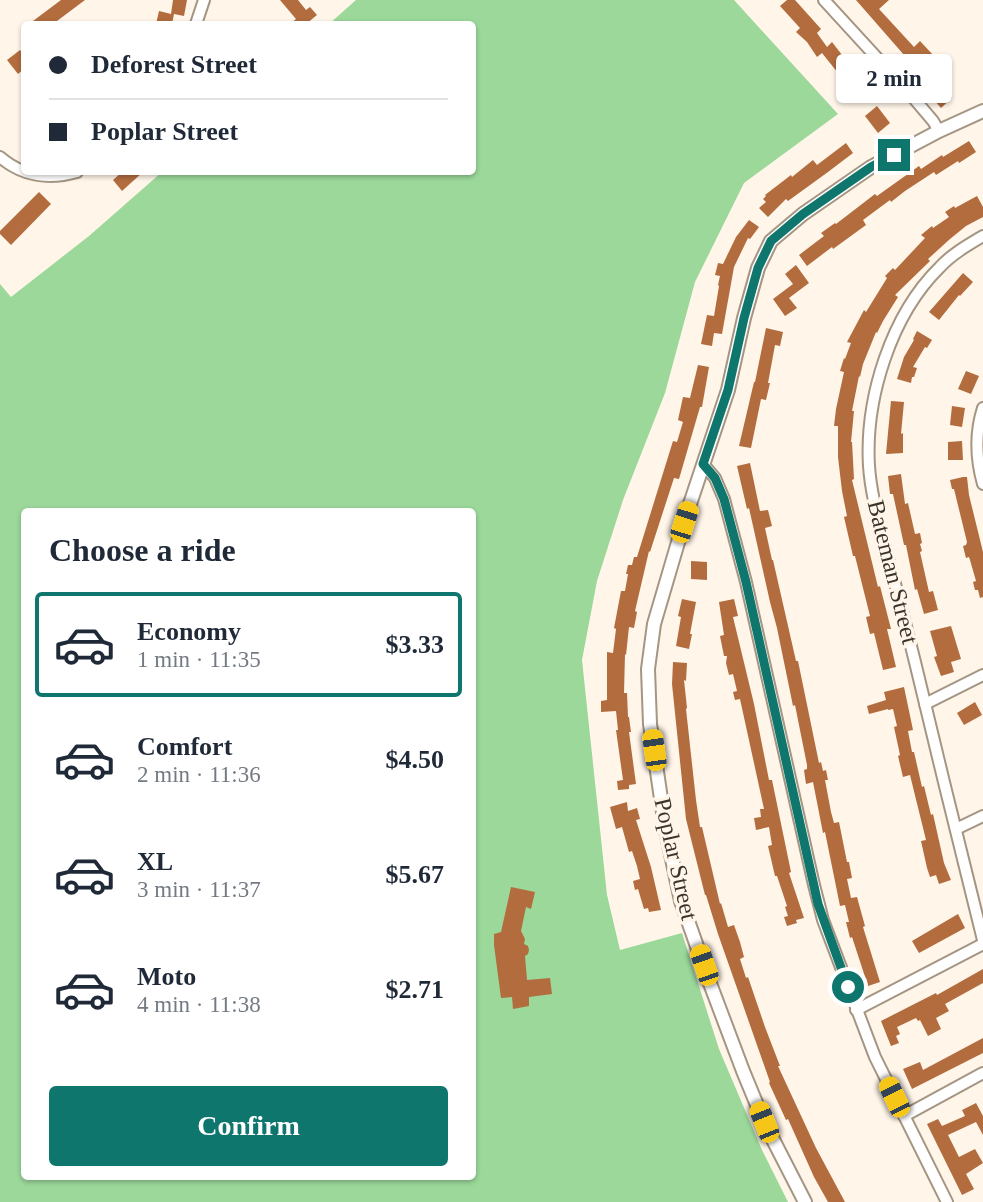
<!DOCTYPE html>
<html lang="en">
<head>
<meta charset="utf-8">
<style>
  body { margin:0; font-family:Georgia,serif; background:#f2f2f3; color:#1f2937; height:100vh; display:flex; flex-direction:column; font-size:26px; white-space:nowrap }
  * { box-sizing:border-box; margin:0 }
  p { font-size:23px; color:#747a83 }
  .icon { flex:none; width:38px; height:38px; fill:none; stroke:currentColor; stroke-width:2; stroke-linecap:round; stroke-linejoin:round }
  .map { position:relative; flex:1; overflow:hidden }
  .details { position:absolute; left:21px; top:508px; width:455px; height:672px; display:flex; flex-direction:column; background:#fff; border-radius:7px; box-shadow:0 2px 5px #0004 }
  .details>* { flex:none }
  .banner { position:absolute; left:21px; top:21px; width:455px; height:154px; border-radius:7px; box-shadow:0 2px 5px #0004; display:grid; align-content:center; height:154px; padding:0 28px; background:#fff }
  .end { position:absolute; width:32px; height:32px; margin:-16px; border:9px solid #0f766e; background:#fff; box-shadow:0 0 0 4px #fff }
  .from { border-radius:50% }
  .bubble { position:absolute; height:49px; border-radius:7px; background:#fff; box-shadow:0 2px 5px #0004; font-size:23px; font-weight:700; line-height:49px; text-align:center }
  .car { position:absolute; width:21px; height:42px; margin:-21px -10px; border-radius:9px; box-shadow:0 0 5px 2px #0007; background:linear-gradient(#f5c518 24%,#345 0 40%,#f5c518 0 76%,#345 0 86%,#f5c518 0) }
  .banner b { display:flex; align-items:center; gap:24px; height:66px; font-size:26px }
  .banner b+b { border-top:2px solid #e0e1e3 }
  .banner i { width:18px; height:18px; background:#1f2937 }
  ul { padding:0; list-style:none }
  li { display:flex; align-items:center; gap:21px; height:105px; margin:0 14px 10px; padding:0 14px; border:4px solid transparent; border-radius:7px }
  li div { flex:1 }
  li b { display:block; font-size:26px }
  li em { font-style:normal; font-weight:700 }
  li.on { border-color:#0f766e }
  li>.icon { width:63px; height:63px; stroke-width:1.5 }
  h2 { padding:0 28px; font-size:32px; line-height:84px }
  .action { display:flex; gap:14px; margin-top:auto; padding:14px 28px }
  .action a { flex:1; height:80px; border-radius:7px; background:#0f766e; color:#fff; font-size:28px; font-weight:700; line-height:80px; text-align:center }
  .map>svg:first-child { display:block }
  .green { fill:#9bd89a; fill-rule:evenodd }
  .building { fill:#b26c3e }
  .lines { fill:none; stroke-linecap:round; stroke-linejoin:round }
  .minor-casing { stroke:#a59583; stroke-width:14 }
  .tertiary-casing { stroke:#a59583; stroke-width:16 }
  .minor { stroke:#fff; stroke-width:10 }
  .tertiary { stroke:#fff; stroke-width:12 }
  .route { stroke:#0f766e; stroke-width:9 }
  .labels { text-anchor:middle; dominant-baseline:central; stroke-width:7; stroke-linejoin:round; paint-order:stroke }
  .street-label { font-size:24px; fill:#3b342d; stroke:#fff5e9 }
</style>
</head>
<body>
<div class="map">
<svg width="983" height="1202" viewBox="0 0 983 1202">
  <rect width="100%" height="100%" fill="#fff5e9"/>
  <path class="green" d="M356,0H734L838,114L744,183L695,282L665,393L623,500L597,581L582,660L607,895L620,950L682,933L719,1049L762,1150L788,1202H0V284L11,297L89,236L162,172H472V24H329ZM24,511H472V1176H24Z"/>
  <g class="building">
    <path d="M61,0H85L53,24H29Z"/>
    <path d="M173,0H187L184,16L174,14L172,24H156L159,11L171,14Z"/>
    <path d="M280,0H298L306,10L310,7L317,15L306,24H290L296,19Z"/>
    <path d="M787,0H795L821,29L817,33L827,47L832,42L849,64L851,62L862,77L851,86L844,77L842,78L822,53L817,57L807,42L796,32L800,28L780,6Z"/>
    <path d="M856,0H889L879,9L914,47L920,41L934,56L918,71Z"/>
    <path d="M20,50L24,55V69L18,74L7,60Z"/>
    <path d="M940,84L952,98L941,108L927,92L934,85L937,87Z"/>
    <path d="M877,106L890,123L878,133L865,116Z"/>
    <path d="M969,141L976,152L959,163L958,161L936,175L934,172L905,191L891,202L890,200L863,220L866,225L833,249L832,247L807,266L799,255L824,236L821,233L835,223L836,224L875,194L877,196L919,166L921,169L942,155L943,157Z"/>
    <path d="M846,143L853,153L828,172L788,201L786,199L768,217L759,208L766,202L763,199L766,196L765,195L791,175L792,177L813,160L817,165Z"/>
    <path d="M122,172H143L122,191L113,180Z"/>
    <path d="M39,192L51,204L11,245L0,234V231Z"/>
    <path d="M977,196L983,207V217L966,226L950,239L928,259L930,261L895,295L898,297L883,321L877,333L876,332L863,364L860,377L859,376L852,411H854L851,442H852L854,479L852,480L878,587L880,586L891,629H887L896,667L883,670L874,633L870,634L866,617L870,616L855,556H853L844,517L847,516L842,491L838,457V426H834L836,409L844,372L840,371L844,358L845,359L851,343L847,342L864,310L866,312L887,278L885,276L893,268L895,270L925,238L921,235L932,226L933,228L949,217L945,212L954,206L955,208Z"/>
    <path d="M749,220L759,227L750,239L748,238L734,267L722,334L714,333L712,346L701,344L707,315L714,316L719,286L718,285L720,276L715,275L718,263L723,264L736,237Z"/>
    <path d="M796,265L809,283L789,298L797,308L785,316L773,299L793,284L785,274Z"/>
    <path d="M963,273L973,282L960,296L959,295L939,320L929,312Z"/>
    <path d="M766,328L783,332L780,346L775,345L768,383H770L766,400L761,399L751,448L739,446L754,382H755Z"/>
    <path d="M917,331L932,340L927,348L925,347L913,367L917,368L914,377H912L911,383L897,379L904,357L914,340L913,339Z"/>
    <path d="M698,365L709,367L702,407H700L679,479L674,478L650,552L649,551L635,611L637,612L634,628L629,627L626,655L625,654L624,693H627L628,717H629L631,732H629L636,784L629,785V789L618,790L617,781L623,780L616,730H618L616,711L601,712V701L607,700V652L613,653L616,629L614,628L621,591H625L628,574H626L628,565H632L634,557H637L673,441L677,442L683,422L678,420L683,397L690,398Z"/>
    <path d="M966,371L979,376L971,394L958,389Z"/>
    <path d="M891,401L904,402L901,434L903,433V453L886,454Z"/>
    <path d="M952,406L965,408L962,427L950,425Z"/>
    <path d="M962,441L963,460H948V442Z"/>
    <path d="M750,463L760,511L768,510L772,526L765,528L772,560H773L796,661H798L819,763L821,762L823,771L826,770L828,780H825L831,812L834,823L839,822L847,862H849L852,878L847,879L851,898L857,897L865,926L863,927L880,982L868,986L852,937L850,938L846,922H849L845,905L840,906L825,832L823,833L813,782L806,784L804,770L807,769V765L795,705L793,706L777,628L770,602L749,508L747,509L737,466Z"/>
    <path d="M901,474L905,504L908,503L915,534L920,533L922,543L920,544L922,551L920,552L929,592L933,591L938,610L924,614L917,589L915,590L906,545H904L893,494H890L888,476Z"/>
    <path d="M963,477H967L969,495L983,552V597L980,598L978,590H975L973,582L976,581L970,560L969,557L966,558L963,546L966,545L967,542L954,489H952L950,480Z"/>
    <path d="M691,561L707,562V580L691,579Z"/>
    <path d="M682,599L696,602L690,634H692L689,649L676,646L681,617L678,616Z"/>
    <path d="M734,599L738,616L733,617L754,704L769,780H772L791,872L789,873L804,918L796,920L797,923L787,926L784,917L788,916L785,907L787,906L777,876H775L768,846L772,845L769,827L756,830L754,818L761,817L760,809H764L740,699L735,700L733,692L737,691L733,674L729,675L726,663L727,656H724L720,636L724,635L719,602Z"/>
    <path d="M951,626L961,659L951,662L954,672L941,676L934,657L937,656L930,631Z"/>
    <path d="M673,662L687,663L686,681L684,680L687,708L686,709L696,800L700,827H702L720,904L721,903L728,927L734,925L740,942L744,957L740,959L746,978L748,977L765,1027L780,1066H778L816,1148L845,1202H828L814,1177L788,1119L786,1120L780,1107L769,1083L770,1082L718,934L706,895H705L686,819L672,684Z"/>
    <path d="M904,687L913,730L908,731L912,752H914L922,787L924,786L931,815L933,814L944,863L951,880L939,884L936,875L930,877L927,868L921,841L926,840L910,775L903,777L898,756L900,755L894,727L897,726L893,709L888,710V709L869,714L867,706L886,700L884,692Z"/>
    <path d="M975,702L982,715L964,725L957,713Z"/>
    <path d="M627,802L628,811L637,808L640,819L636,820L651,867L661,910L649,912L648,908L644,909L638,889L635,890L633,881L640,879L637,866L632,851L629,852L622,827L616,829L610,807Z"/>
    <path d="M511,887L535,892L531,909L526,907L521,931L525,939L524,944L528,946L529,950L528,954L525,956L527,980L550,978L552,994L529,997V1006L513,1009L512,997L501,998L494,945V934L501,932Z"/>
    <path d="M958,914L965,928L919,953L912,941Z"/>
    <path d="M983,969V983L945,1004L949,1011L936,1018L941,1029L928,1036L920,1020L918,1021L916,1018L897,1027L900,1034L896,1036L899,1043L891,1046L881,1021L936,993L937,995Z"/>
    <path d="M983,1038V1053L912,1089L903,1069L920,1062L923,1070Z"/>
    <path d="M976,1103L983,1116V1135L976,1122L948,1135L959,1157L975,1149L983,1163L966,1174L974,1189L962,1195L927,1124L938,1119L942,1126L965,1116L962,1110Z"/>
  </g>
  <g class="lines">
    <g class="minor-casing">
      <g id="minor">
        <path d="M824,0L911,95L933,121L939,131"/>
        <path d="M196,24L204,0"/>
        <path d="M0,157C22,176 49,180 77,172"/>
        <path d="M983,236C968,245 952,254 940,267C891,315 865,398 869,466C871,496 880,525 887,554C897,590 906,626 915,662C937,755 960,847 983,940"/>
        <path d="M983,408C975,433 976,459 983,484"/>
        <path d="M703,464L715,478L724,499L746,582L814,885L823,920L875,1057L947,1202"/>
        <path d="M925,704L983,675"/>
        <path d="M956,829L983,816"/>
        <path d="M856,1010L983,944"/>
        <path d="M904,1116L983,1073"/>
      </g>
    </g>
    <g class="tertiary-casing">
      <path id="tertiary" d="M805,1202L764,1122L743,1071L711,986L681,901L665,826L650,724L648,669L654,624L684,522L728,390L744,318L758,268L771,241L803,214L871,167L939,131L983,111"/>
    </g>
    <use href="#minor" class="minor"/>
    <use href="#tertiary" class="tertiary"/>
  </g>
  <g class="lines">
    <path class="route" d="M848,987L818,904L746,582L724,499L715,478L703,464L728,390L744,318L758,268L771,241L803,214L871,167L894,155"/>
  </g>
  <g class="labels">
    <g class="street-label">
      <text transform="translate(893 572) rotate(76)">Bateman Street</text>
      <text transform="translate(676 859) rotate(77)">Poplar Street</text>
    </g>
  </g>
</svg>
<i class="end from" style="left:848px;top:987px"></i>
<i class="end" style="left:894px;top:155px"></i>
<div class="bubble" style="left:836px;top:54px;width:116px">2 min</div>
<i class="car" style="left:684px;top:522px;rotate:18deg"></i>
<i class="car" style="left:654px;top:750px;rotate:352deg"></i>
<i class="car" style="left:704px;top:965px;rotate:341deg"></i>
<i class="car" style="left:894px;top:1097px;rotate:334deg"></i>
<i class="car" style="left:764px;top:1122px;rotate:338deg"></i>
<div class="banner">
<b><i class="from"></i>Deforest Street</b>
<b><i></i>Poplar Street</b>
</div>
<section class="details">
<h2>Choose a ride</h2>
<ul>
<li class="on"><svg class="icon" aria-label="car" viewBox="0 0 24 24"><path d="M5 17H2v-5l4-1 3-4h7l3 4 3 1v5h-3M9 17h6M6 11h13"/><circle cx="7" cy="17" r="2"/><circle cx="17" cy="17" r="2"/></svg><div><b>Economy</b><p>1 min · 11:35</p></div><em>$3.33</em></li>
<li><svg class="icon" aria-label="car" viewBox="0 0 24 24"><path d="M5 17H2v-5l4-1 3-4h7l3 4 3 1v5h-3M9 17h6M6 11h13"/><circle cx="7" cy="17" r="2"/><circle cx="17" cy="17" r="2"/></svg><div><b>Comfort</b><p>2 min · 11:36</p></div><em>$4.50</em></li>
<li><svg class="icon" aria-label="car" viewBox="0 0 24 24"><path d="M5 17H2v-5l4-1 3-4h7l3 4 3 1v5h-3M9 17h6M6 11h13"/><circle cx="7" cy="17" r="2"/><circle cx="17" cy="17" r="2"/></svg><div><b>XL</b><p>3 min · 11:37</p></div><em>$5.67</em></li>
<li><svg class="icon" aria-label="car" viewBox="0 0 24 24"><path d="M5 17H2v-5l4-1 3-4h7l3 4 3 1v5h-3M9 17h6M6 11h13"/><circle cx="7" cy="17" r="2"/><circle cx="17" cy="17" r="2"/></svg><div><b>Moto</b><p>4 min · 11:38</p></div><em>$2.71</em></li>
</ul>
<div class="action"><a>Confirm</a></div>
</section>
</div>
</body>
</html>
